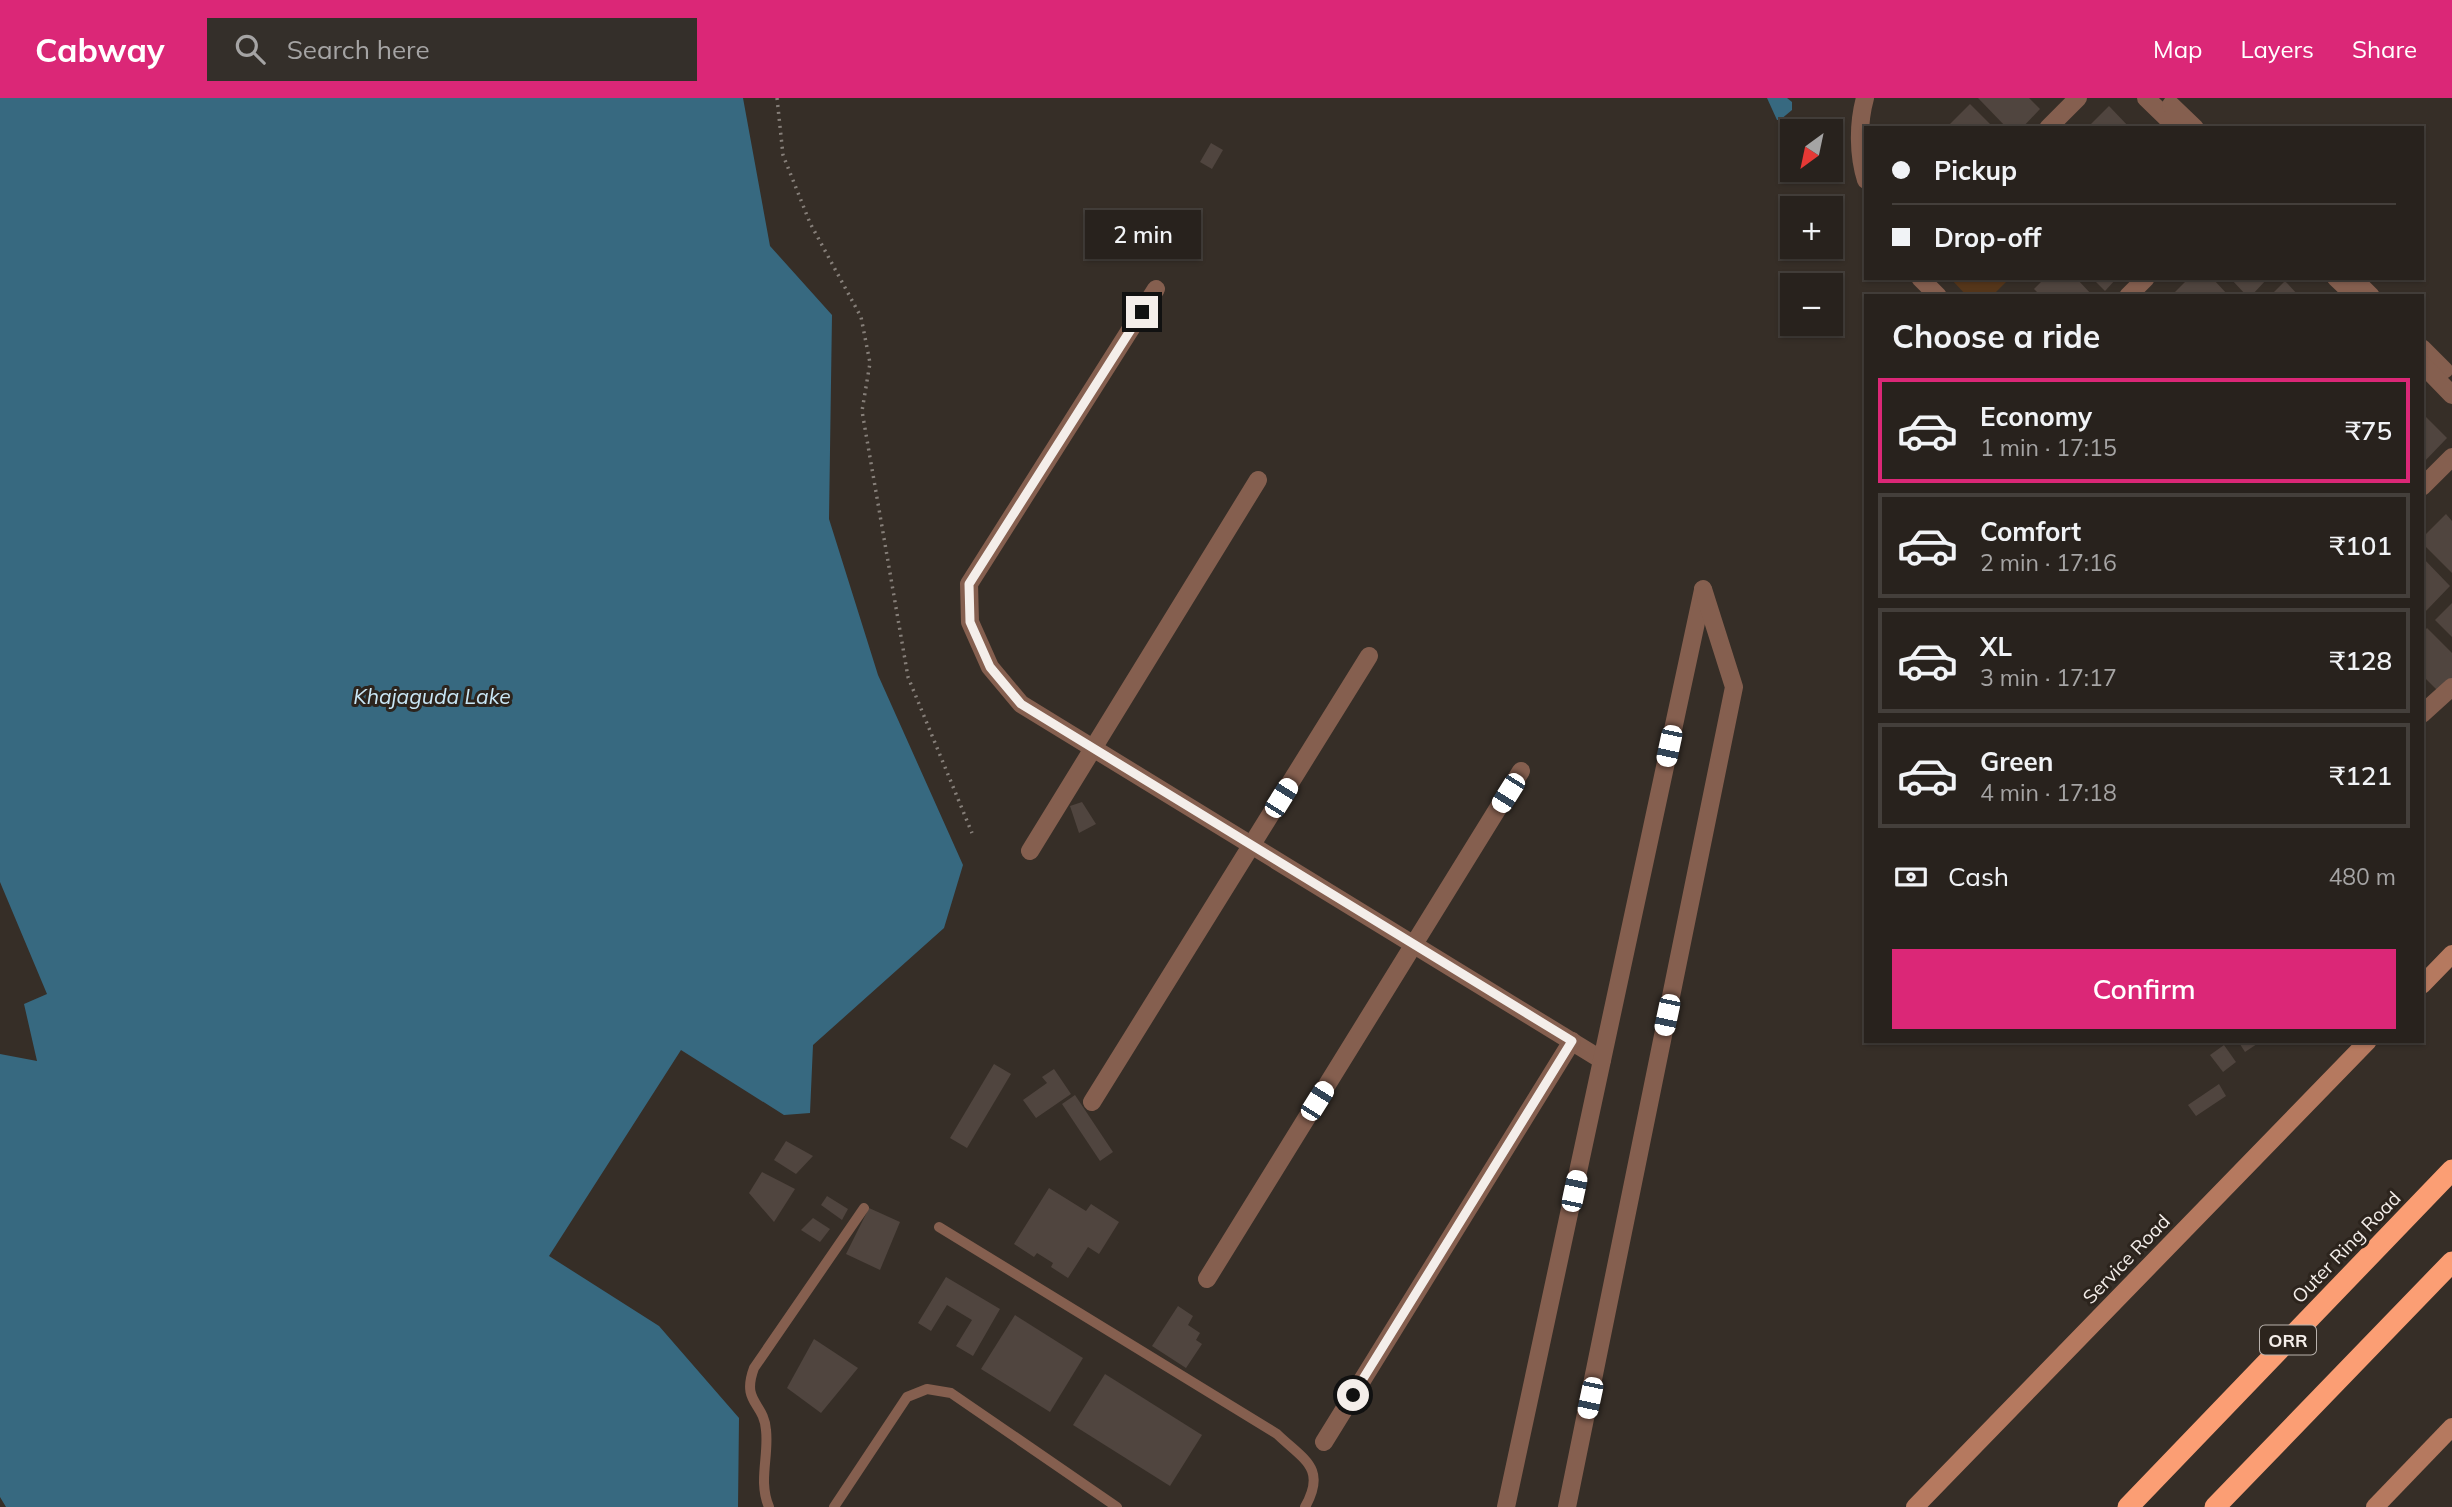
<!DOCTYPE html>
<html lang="en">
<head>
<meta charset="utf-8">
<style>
  body { margin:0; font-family:Mulish,sans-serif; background:#342f2a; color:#f1f3f6; height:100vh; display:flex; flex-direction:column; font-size:26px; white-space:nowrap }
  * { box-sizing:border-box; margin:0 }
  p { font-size:23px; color:#a5a4a4 }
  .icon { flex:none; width:38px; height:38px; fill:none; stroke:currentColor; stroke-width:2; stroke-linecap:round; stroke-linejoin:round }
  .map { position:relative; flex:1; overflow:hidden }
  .side { position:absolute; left:1864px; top:196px; width:560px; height:749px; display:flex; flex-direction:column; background:#28221d; border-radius:0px; box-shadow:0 2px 5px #0004,0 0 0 2px #443f3b }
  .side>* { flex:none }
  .guide { position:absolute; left:1864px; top:28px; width:560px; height:154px; border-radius:0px; box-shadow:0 2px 5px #0004,0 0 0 2px #443f3b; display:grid; align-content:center; height:154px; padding:0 28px; background:#28221d }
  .needle { width:46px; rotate:213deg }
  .tools { position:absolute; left:1780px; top:21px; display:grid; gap:14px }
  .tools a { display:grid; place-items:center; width:63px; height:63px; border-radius:0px; background:#28221d; box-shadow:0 2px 5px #0004,0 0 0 2px #443f3b; font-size:35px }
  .end { position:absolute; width:32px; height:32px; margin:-16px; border:9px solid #f4eeea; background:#111; box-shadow:0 0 0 4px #111 }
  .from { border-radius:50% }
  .bubble { position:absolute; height:49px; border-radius:0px; background:#28221d; box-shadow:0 2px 5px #0004,0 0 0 2px #443f3b; font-size:23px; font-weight:600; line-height:49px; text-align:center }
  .car { position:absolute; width:21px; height:42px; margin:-21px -10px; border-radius:9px; box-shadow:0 0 5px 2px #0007; background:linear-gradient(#fff 24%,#345 0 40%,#fff 0 76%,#345 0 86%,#fff 0) }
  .guide b { display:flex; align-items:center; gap:24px; height:66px; font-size:26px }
  .guide b+b { border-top:2px solid #443f3b }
  .guide i { width:18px; height:18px; background:#f1f3f6 }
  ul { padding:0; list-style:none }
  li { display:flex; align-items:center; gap:21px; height:105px; margin:0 14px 10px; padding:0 14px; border:4px solid #443f3b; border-radius:0px }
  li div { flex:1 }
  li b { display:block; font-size:26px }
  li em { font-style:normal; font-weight:600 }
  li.selected { border-color:#db2777 }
  li>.icon { width:63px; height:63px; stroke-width:1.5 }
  h2 { padding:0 28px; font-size:32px; line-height:84px }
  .pay { display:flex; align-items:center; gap:18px; height:77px; padding:0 28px; font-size:26px }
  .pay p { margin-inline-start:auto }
  .cta { display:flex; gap:14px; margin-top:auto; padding:14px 28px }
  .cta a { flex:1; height:80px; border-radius:0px; background:#db2777; color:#fff; font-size:28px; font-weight:600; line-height:80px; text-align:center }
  header { display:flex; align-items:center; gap:42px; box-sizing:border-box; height:98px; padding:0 35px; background:#db2777; color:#fff }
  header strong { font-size:33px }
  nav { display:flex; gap:38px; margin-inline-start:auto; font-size:24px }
  .search { width:490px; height:63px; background:#342f2a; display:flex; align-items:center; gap:18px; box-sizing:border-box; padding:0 24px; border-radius:0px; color:#a5a4a4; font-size:26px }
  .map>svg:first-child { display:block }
  .green { fill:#55361a }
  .water { fill:#376980 }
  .building { fill:#50453f }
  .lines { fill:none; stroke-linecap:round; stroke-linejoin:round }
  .path { stroke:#867f79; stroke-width:3.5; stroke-dasharray:2 5; stroke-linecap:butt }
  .lane { stroke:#855f4f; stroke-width:10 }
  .street { stroke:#855f4f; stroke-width:18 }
  .secondary { stroke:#b5795f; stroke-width:18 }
  .highway { stroke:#fb9e74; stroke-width:21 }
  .route { stroke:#f4eeea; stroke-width:9 }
  .labels { text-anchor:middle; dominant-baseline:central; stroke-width:6; stroke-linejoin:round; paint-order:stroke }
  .shield { fill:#2c241d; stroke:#b8b1ac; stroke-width:2 }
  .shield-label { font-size:18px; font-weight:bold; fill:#f4eeea }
  .street-label { font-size:19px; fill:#f4eeea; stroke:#2c241d }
  .water-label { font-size:21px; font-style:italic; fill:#c9e7f6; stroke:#2c241d }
</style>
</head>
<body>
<header>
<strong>Cabway</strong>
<div class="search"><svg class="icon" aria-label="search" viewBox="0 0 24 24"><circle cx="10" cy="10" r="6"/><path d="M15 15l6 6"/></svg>Search here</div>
<nav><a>Map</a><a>Layers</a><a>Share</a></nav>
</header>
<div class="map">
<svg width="2452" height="1409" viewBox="0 0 2452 1409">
  <rect width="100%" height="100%" fill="#362e27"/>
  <path class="green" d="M1950,180H2010L1992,198H1967Z"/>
  <g class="water">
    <path d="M0,0H743L770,148L832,217L829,421L878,577L963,767L944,830L813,947L810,1015L784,1017L681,952L549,1158L659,1228L739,1320L738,1409H6L0,1399V956L37,963L24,906L47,896L0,784Z"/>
    <path d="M1767,0H1787L1792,4V12L1780,22H1777Z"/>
  </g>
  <g class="building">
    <path d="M1978,0H2029L2040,11L2022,30H2007Z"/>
    <path d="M1970,6L1994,30H1946Z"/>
    <path d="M2109,8L2130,30H2087Z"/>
    <path d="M1211,45L1223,52L1212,71L1200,64Z"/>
    <path d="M2045,180H2076L2093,198H2041L2034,191Z"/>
    <path d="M2092,180H2117L2105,193Z"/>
    <path d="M2189,180H2212L2229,198H2177L2174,195Z"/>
    <path d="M2230,180H2268L2251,198H2247Z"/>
    <path d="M2285,183L2299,198H2270Z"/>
    <path d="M2422,315L2447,340L2422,366Z"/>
    <path d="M2446,416L2452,423V475L2422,445V440Z"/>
    <path d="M2422,459L2450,488L2425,514L2422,512Z"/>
    <path d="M2452,505V539L2435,522Z"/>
    <path d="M2427,530L2452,555V580L2439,594L2422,577V535Z"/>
    <path d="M1082,704L1096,726L1079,735L1070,708Z"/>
    <path d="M2238,943H2255L2257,946L2245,954Z"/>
    <path d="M2224,947L2236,964L2223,974L2210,957Z"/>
    <path d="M994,966L1011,976L967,1050L950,1040Z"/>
    <path d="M1054,971L1071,996L1036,1020L1023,1002L1047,985L1042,979Z"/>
    <path d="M2219,986L2226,998L2196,1018L2188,1007Z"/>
    <path d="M1075,997L1113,1054L1100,1063L1062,1006Z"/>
    <path d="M786,1043L813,1058L796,1076L774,1062Z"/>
    <path d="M762,1074L795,1091L774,1124L749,1095Z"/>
    <path d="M1049,1090L1086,1113L1091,1106L1119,1124L1099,1156L1088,1149L1068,1180L1051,1169L1053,1165L1037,1155L1034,1159L1014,1146Z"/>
    <path d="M827,1098L848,1111L842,1122L821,1107Z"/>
    <path d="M869,1110L900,1124L880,1172L846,1156Z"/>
    <path d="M813,1120L830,1131L820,1144L801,1132Z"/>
    <path d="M946,1179L1000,1211L973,1258L956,1248L972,1222L947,1207L931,1233L918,1225Z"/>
    <path d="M1178,1208L1193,1218L1188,1227L1200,1235L1196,1242L1202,1246L1186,1270L1152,1248Z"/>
    <path d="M1015,1217L1083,1260L1050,1314L981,1271Z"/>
    <path d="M814,1241L858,1270L821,1315L787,1290Z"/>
    <path d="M1105,1276L1202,1337L1170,1388L1073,1327Z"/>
  </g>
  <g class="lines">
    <path class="path" d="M777,0L783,57L810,125L861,219L870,265L862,313L908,579L972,735"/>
    <g class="lane">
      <path d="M939,1129L1277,1336C1304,1362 1327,1370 1305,1409"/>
      <path d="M769,1409C758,1383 769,1359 766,1332C764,1304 741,1305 754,1270L864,1110"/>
      <path d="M834,1409L907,1299L927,1291L951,1295L1117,1409"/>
    </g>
    <g class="street">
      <path d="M1865,0C1858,25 1858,57 1866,82"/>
      <path d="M2146,0L2177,30"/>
      <path d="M2171,7L2195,30"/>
      <path d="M2048,30L2078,0"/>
      <path d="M1920,180L1938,198"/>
      <path d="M2336,180L2355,198"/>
      <path d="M2353,180L2371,198"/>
      <path d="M1156,191L969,486L970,524L990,569L1021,606L1602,962"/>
      <path d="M2128,198L2146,180"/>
      <path d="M2422,250L2444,272"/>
      <path d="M2422,266L2452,297"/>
      <path d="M2422,389L2452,359"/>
      <path d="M2422,616L2452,589"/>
      <path d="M1030,753L1258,382"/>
      <path d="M1092,1004L1369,558"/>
      <path d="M1207,1181L1521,673"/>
      <path d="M1324,1344L1572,943"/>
      <path d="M1506,1409L1703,492"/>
      <path d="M1567,1409L1734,589L1703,491"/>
    </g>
    <g class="secondary">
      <path d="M2422,887L2452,856"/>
      <path d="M1915,1409L2368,943"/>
      <path d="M2375,1409L2452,1329"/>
    </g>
    <g class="highway">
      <path d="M2128,1409L2452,1072"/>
      <path d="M2215,1409L2452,1164"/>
    </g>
  </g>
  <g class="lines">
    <path class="route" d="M1142,214L969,486L970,524L990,569L1021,606L1572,943L1353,1297"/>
  </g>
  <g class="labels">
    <rect class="shield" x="2260" y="1227.5" width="56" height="29" rx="5"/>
    <g class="shield-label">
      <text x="2288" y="1242">ORR</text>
    </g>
    <g class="street-label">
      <text transform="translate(2346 1149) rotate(-46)">Outer Ring Road</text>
      <text transform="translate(2126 1161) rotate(-46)">Service Road</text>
    </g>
    <g class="water-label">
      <text x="432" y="598">Khajaguda Lake</text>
    </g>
  </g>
</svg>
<div class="tools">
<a><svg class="needle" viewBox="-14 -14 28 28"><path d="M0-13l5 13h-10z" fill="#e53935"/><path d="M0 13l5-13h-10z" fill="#a5a4a4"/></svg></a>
<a>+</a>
<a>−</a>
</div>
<i class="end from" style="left:1353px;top:1297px"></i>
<i class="end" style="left:1142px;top:214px"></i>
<div class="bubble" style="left:1085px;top:112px;width:116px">2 min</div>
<i class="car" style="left:1669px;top:648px;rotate:192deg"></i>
<i class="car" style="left:1508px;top:695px;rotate:212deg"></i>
<i class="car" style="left:1281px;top:700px;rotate:32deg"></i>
<i class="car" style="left:1667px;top:917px;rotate:192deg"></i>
<i class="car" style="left:1317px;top:1003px;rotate:32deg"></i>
<i class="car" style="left:1574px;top:1093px;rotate:12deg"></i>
<i class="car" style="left:1590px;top:1300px;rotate:192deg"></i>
<div class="guide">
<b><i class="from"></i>Pickup</b>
<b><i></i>Drop-off</b>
</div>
<section class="side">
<h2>Choose a ride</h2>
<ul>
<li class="selected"><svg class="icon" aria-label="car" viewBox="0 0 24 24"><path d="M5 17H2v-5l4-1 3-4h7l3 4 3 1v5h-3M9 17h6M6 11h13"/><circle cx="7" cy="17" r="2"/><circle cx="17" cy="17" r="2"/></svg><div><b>Economy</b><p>1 min · 17:15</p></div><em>₹75</em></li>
<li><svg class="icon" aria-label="car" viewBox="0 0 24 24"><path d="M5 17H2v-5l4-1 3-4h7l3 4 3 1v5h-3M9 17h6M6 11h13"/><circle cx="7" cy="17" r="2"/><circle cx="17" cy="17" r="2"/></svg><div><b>Comfort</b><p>2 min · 17:16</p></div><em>₹101</em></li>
<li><svg class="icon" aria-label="car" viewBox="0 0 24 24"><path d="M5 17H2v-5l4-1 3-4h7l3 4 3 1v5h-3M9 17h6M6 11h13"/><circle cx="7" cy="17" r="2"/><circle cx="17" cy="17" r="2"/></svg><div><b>XL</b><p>3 min · 17:17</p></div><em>₹128</em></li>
<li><svg class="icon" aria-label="car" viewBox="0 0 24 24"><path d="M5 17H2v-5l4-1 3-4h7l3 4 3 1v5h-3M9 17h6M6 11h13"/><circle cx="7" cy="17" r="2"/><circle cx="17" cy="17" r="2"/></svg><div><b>Green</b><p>4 min · 17:18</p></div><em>₹121</em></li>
</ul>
<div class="pay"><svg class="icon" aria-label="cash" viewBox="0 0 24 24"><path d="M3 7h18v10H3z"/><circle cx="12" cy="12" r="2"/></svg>Cash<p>480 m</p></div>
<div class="cta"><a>Confirm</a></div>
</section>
</div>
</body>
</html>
